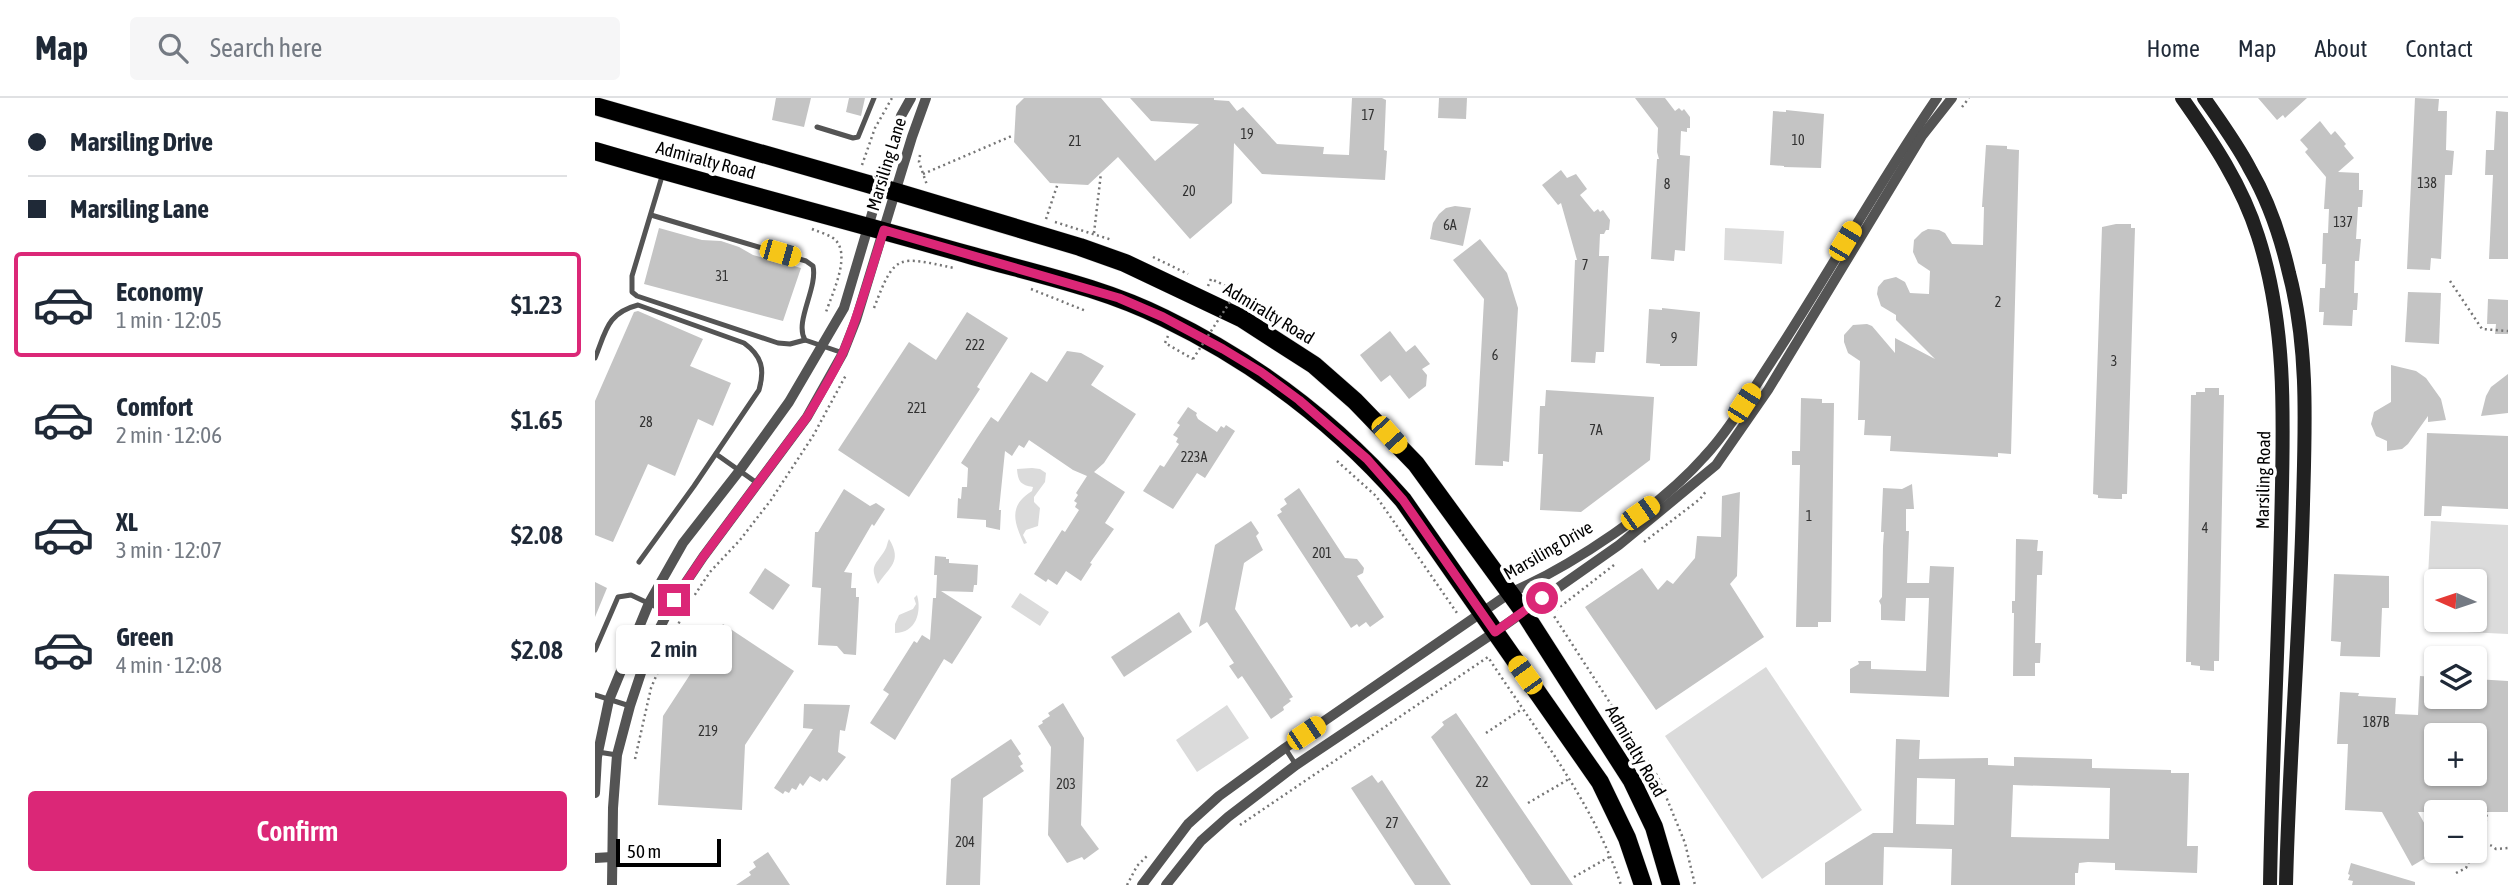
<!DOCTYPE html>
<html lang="en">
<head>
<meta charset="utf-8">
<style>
  body { margin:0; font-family:"Asap Condensed",sans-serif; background:#f6f6f7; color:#1f2937; height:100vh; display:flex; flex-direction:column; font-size:26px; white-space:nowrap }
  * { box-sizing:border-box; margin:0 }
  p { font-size:23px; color:#747a83 }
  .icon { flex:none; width:38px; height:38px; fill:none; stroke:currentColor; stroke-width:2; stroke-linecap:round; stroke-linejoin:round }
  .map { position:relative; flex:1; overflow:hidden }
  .side { display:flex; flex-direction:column; background:#fff; width:595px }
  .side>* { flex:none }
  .top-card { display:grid; align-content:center; height:154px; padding:0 28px; background:#fff }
  .needle { width:46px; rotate:273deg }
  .buttons { position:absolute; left:1829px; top:471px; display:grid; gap:14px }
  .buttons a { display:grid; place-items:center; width:63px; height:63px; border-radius:7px; background:#fff; box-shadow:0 2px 5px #0004; font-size:35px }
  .scale { position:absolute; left:21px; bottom:18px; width:105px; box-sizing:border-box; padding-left:7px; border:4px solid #000; border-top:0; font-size:19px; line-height:24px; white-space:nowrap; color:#000; -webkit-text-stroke:5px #fff; paint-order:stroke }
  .end { position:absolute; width:32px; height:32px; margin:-16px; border:9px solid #db2777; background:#fff; box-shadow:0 0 0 4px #fff }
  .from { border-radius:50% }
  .bubble { position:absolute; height:49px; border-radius:7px; background:#fff; box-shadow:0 2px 5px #0004; font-size:23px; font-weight:600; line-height:49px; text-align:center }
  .car { position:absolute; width:21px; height:42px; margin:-21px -10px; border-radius:9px; box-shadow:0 0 5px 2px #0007; background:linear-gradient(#f5c518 24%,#345 0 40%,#f5c518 0 76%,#345 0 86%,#f5c518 0) }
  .top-card b { display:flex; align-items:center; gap:24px; height:66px; font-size:26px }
  .top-card b+b { border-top:2px solid #e0e1e3 }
  .top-card i { width:18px; height:18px; background:#1f2937 }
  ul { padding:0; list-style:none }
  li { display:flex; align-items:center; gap:21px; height:105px; margin:0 14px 10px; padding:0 14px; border:4px solid transparent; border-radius:7px }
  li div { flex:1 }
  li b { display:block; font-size:26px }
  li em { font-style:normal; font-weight:600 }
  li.current { border-color:#db2777 }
  li>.icon { width:63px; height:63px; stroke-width:1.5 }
  .button { display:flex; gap:14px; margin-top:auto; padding:14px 28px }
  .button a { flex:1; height:80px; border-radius:7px; background:#db2777; color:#fff; font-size:28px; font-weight:600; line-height:80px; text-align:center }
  header { display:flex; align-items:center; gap:42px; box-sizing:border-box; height:98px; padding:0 35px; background:#fff; border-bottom:2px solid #e0e1e3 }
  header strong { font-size:33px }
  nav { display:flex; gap:38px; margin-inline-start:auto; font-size:24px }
  .search { width:490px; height:63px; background:#f6f6f7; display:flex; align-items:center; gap:18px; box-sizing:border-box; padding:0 24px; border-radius:7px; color:#747a83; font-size:26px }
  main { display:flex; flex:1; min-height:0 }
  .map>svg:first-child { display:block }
  .green { fill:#dbdbdb; fill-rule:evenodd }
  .building { fill:#c4c4c4; fill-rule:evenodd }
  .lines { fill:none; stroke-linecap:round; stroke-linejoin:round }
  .primary-casing { stroke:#dbdbdb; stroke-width:19 }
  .path { stroke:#767676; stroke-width:2.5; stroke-dasharray:2 3.5; stroke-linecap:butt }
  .lane { stroke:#545454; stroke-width:5 }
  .street { stroke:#545454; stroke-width:10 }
  .secondary { stroke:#212121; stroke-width:14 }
  .primary { stroke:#000; stroke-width:18 }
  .path-bridge { stroke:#767676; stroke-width:2.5; stroke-dasharray:2 3.5; stroke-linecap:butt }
  .route { stroke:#db2777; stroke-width:9 }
  .labels { text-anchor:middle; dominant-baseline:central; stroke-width:7; stroke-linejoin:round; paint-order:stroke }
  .number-label { font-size:14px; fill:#313131 }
  .street-label { font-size:18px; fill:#000; stroke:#fff }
</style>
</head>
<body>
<header>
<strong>Map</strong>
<div class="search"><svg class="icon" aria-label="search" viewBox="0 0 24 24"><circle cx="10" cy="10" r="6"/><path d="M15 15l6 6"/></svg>Search here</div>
<nav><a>Home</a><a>Map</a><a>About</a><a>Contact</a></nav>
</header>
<main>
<section class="side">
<div class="top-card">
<b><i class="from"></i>Marsiling Drive</b>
<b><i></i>Marsiling Lane</b>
</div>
<ul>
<li class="current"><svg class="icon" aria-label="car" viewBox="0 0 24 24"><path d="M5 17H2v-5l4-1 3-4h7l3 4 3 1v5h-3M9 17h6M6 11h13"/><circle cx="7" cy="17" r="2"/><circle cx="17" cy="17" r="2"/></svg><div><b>Economy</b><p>1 min · 12:05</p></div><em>$1.23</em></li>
<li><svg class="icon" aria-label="car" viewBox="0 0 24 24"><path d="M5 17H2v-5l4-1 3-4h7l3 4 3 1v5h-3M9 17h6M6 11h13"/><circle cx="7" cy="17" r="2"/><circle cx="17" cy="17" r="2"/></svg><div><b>Comfort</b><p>2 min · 12:06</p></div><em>$1.65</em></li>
<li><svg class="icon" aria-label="car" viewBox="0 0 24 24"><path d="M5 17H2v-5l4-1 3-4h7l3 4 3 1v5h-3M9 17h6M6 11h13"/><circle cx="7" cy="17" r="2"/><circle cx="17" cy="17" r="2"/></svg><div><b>XL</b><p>3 min · 12:07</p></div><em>$2.08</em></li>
<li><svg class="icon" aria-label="car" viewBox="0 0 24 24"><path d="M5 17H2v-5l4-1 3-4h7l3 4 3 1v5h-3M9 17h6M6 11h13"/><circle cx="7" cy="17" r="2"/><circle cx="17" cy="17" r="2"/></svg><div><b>Green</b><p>4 min · 12:08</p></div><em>$2.08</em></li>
</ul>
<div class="button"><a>Confirm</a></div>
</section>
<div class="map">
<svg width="1913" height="787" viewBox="0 0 1913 787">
  <rect width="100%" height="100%" fill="#fff"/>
  <g class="green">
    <path d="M1130,130L1189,133L1187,166L1129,162Z"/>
    <path d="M437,370L445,371L451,375L450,384L439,399V404L445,410L443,428L431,432L428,437L432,445L429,446C419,424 413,408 437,393L438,389C426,387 423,384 422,371Z"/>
    <path d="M1836,423L1913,427V536L1830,532ZM1841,483H1880V522H1841Z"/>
    <path d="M294,441C308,464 294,469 283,486C274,467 281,467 290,452C292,449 292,445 294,441Z"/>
    <path d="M425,495L454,514L445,528L416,509Z"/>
    <path d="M322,497C327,514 321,535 300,535V526L304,517L318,511L321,506L319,500Z"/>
    <path d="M1171,569L1267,712L1167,781L1070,638Z"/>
    <path d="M632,607L654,640L602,674L581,642Z"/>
  </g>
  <g class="building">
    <path d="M181,0H216L209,29L177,22Z"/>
    <path d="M254,0H270L266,18L251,14Z"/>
    <path d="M429,0H506L560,63L604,26L556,23L535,0H619V2L634,3L642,13L648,9L682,46L729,49L728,56L754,57L757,0H787L791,2L789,52L792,53L790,82L667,76L639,45L637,105L595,141L523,59L493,87L455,85L419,44L421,8Z"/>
    <path d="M844,0H872L871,21L843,20Z"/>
    <path d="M1040,0H1070L1080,13L1084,10L1087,13L1089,11L1095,19V30H1092V34L1086,33L1085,57L1095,58L1090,153L1080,152L1079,163L1056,161L1062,61H1064L1062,54L1063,30Z"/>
    <path d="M1663,0H1712L1690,20L1688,17L1682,22Z"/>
    <path d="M1820,0L1844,1L1843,13H1852L1851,52L1859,53L1857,77H1850L1846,161L1836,160L1835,172L1812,171Z"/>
    <path d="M1191,12L1229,16L1226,70L1189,69V68L1175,67L1178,13L1191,14Z"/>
    <path d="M1901,13L1913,14V161H1894L1898,77H1890L1891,52H1899Z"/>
    <path d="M1725,23L1736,37L1740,33L1751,46L1749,48L1759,60L1743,74L1764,75V92H1768L1767,109H1763L1761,141H1766L1764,163H1760L1759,195H1763L1762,212H1758L1757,228L1728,227L1729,214H1724L1725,190H1730L1731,166H1727L1728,135H1733L1734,111H1729L1731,79L1710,54L1713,51L1705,42Z"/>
    <path d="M1391,47L1412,48V51L1424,52L1416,356L1403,355V359L1295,353L1296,338L1269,337L1270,322H1263L1265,263L1253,255L1249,244V237L1258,227L1272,226L1277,228L1300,255V240L1340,261L1301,222V217L1286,208L1282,196L1283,189L1289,182L1301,179L1310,184L1315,195L1334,196L1335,173L1323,165L1318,154L1319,142L1327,134L1333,131L1344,132L1350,135L1357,146L1388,147L1389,109H1387Z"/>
    <path d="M966,72L972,80L981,76L992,91L985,97L999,114L1003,111L1005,114L1008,112L1015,122L1014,132H1011L1009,136H1005L1004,158H1014L1013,172L1009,254H1001L1000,265L976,264L980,162H982L966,105L963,107L947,87Z"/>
    <path d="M860,108L876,110L868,148L835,141L838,125L844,116L851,110Z"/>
    <path d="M1521,126H1536V130H1540L1532,396H1527V401H1521L1503,400V397L1498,396L1507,129Z"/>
    <path d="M64,130L107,142L126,143L144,149L158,157L206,170L188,223L49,186Z"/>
    <path d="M885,141L912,175L923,210L914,364L908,363V368L880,367L889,201L858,162Z"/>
    <path d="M1813,194L1846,195L1844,246L1810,244Z"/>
    <path d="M1893,201L1913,202V236H1900L1901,226H1892Z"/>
    <path d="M1067,210L1105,214L1102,268H1065V266L1051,265L1054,211L1067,212Z"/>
    <path d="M43,213L108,241L95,268L136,285L118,328L103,321L80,378L53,366L18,444L0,437V303L39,214Z"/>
    <path d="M372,214L413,240L382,289L385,291L314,399L243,352L314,244L341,262Z"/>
    <path d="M795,233L811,254L820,247L835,266L827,271L832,277L831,288L814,301L795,277L786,284L765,257Z"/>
    <path d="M472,253L486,255L509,268L496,287L541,316L509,365L499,374L530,394L510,425L519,431L495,465L497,466L486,483L471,473L462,487L453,481L451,484L439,476L467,432L470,434L484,412L480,409L482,405L479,403L483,397L481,395L492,378L478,372L434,342L429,350L424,347L417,358L410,353L404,412H406L405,432L391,429V422L362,420L363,400L366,401L367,389H372L373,370L366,365L382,340L396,319L403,324L436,274L452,284Z"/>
    <path d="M1796,267L1821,273L1831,280L1846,301L1851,322L1833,324V318L1813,346L1807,351L1792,353V343L1781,338L1776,326L1779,314L1796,304Z"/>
    <path d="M1913,276V315L1886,318L1891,298L1896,289Z"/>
    <path d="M1610,290H1624V297H1629L1624,563H1619V573L1605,572V568L1596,567V564H1591L1596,297H1601V294H1610Z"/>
    <path d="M951,292L1059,299L1055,362L986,414L945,412L948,356H943L945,308H950Z"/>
    <path d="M1206,300L1227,301V305H1239L1236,524H1223V529H1201L1205,367H1197V353H1205Z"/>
    <path d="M593,309L602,315L601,317L603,321L622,334L626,328L629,330L631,327L640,333L610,380L602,375L578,411L548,393L565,367L569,369L584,346L581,344L583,340L578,337L585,327L582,325Z"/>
    <path d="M1832,335L1913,338V411L1847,408L1846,418H1829Z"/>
    <path d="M1317,386L1319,411H1311V433H1314L1312,485H1334L1335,468L1359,469L1354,599L1255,595V571L1264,566L1263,563H1276V571L1331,573L1334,500H1311L1310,523L1286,522V507L1284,503L1287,499L1288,448L1289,434H1286L1288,390L1307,391Z"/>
    <path d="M704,390L750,460L762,461L769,470L768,475L762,478L789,519L775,529L771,524L764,529L762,526L756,530L682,417L687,414L685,411L692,406L689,401Z"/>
    <path d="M249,391L275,408L281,405L290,411L279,428L277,426L249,474L257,475L256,490H261V499H264L261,557L249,556L242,548L223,547L226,490L217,489L220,434H223Z"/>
    <path d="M1145,394L1142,478L1135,486L1169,539L1061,612L990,509L1047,470L1063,492L1072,482L1078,486L1100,460L1102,438L1126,439L1127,398Z"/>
    <path d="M656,423L664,435L661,438L668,452L649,465L640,511L698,599L694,601L696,603L688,609L689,612L676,621L647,578L643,581L634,568L639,565L612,524L604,529L620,447Z"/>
    <path d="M1421,441L1443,442L1442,453H1448L1447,477H1442L1440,545H1446L1445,565H1440V578H1418L1419,515H1417V503H1420Z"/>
    <path d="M340,458L351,459V461H354V465L383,467L382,487H379L378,494L346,493L387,519L357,566L349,561L300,642L275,625L294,596L288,592L319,543L322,545L327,537L335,542L338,500H341L342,477H339Z"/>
    <path d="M170,470L195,487L178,512L154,495Z"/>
    <path d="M1739,476L1794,478V510H1787L1785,559L1745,558L1746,544L1736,543Z"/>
    <path d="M0,484L12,490L0,519Z"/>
    <path d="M584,514L597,534L529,579L516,559Z"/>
    <path d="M128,526L199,573L150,647L147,712L63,707L68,618Z"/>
    <path d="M1825,578L1841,579V598H1880V581L1913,583V714H1823L1841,746V752H1844L1817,768L1787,714L1750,712L1753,646H1742L1745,594L1764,595L1763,598L1801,600L1800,616L1823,617ZM1841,637H1880V676H1841Z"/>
    <path d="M468,605L489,640L486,727L504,751L489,762L487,759L472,765L453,737L456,649L443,628L448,625L447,623L455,618L453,615Z"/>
    <path d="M209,606L255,607L250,633L245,632L243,654L251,659L232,683L228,680L225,684L215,678L208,688L205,685L201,692L197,690L194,695L190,693L188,696L179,690L218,631L208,630Z"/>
    <path d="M861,615L881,644L978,787H936L836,639L849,627L847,624Z"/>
    <path d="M416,641L426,656L423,658L428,666L425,668L429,673L388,700L385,787H351L356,681Z"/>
    <path d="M1301,641L1325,642L1324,661L1393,660V667L1419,668V659L1497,661V670L1576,672V675H1594L1592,748H1603L1602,775L1520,772V765L1493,764L1484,765L1483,775H1480V787H1356L1357,751L1289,749L1288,787H1230V765L1278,735H1298ZM1322,680L1360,681L1359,727L1321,726ZM1418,687L1515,690L1514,741L1416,739Z"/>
    <path d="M777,677L783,685L787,682L856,787H820L756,690Z"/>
    <path d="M173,754L195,787H141L156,777L154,774L161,769L158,764Z"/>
    <path d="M1756,765L1820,784V787H1757L1758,783L1753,782L1755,777L1753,776Z"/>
  </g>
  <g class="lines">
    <g class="primary-casing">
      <g id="primary">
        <path d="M0,8L301,94L485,149L530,165L646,220L719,267L760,303L821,366L928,513L1037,683L1059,729L1076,787"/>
        <path d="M0,53C126,90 252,122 378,158C442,176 509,190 569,220C662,265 740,324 808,402L1005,684L1032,740L1048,787"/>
      </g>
    </g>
    <g class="path">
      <path d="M1367,9L1374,0"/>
      <path d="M325,57L324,64L332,87"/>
      <path d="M267,67L280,30L297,0"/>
      <path d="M328,76L419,37"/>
      <path d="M451,121L463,85"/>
      <path d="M460,124L517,142"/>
      <path d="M217,131C224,134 232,136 238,140C258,154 237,196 231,214"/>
      <path d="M499,135L506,75"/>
      <path d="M558,159L593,176"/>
      <path d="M1855,183L1887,231L1913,233"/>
      <path d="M613,188L616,181L642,193"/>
      <path d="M436,191L491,213"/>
      <path d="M279,210C300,155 302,158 359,170"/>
      <path d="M573,238L570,245L598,261"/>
      <path d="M742,363L781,398L862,515"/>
      <path d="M1049,444L1105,401L1112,392"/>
      <path d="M1019,467L957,515L1063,679L1090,745L1100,787"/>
      <path d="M891,635L927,611"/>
      <path d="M40,661L56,590L89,513L115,474L145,442L176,402L218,338L251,277"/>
      <path d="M933,705L974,681"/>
      <path d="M645,727L893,559C941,633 997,702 1026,787"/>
      <path d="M1888,746L1892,713"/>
      <path d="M1880,751C1888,745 1893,744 1901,751L1913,750"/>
      <path d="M1861,775L1871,770L1879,752"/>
      <path d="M979,779L1016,758"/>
      <path d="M532,787L542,768L554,756"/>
    </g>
    <g class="lane">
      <path d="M222,29L258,40L263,39L279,0"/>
      <path d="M68,75L37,178V194L42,198L183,245L195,246L210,242L248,255"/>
      <path d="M56,117L211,163L218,168C223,190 199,224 210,242"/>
      <path d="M0,260C11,233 12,215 43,207L149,245C167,258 170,271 164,292L99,388L44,464"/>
      <path d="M121,356L162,385"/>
      <path d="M0,552L23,499L36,497L72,514"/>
      <path d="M0,597L35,608"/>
      <path d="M690,650L701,667"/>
      <path d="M3,654L22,657"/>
    </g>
    <g class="street">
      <path d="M0,695L2,659L14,602L54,505L88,445L145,372L194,304L249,210L306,18L316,0"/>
      <path d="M0,760L17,759"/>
      <path d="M17,787L18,710L22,657L35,608L54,551L79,502L108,459L212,319L248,255L261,222L317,39L331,0"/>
      <path d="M547,787L593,726L624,698L690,650L915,495C977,468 1064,410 1109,359C1135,331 1155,296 1176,264C1233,177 1283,86 1342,0"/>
      <path d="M571,787L606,743L633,719L701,667L900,534L1024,447L1121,367L1173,292L1327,38L1357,0"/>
    </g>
    <g class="secondary">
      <path d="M1587,0C1618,44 1647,87 1663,138C1694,234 1688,334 1686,432C1683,551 1677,669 1675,787"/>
      <path d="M1609,0C1625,23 1642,46 1655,71C1673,102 1686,140 1694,175C1714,250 1710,330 1708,406C1705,533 1694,660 1691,787"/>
    </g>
    <use href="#primary" class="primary"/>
    <path class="path-bridge" d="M598,261L642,193"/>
  </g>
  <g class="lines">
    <path class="route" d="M79,502L108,459L212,319C225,297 239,275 249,252C265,213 276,172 289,132L524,200L568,219L628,251L666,274L704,302L772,361L808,402L900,534L947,500"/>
  </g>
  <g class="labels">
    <g class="number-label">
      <text x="773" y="17">17</text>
      <text x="652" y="36">19</text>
      <text x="1203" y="42">10</text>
      <text x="480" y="43">21</text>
      <text x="1832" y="85">138</text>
      <text x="1072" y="86">8</text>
      <text x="594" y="93">20</text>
      <text x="1748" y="124">137</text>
      <text x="855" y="127">6A</text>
      <text x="990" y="167">7</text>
      <text x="127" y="178">31</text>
      <text x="1403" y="204">2</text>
      <text x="1079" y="240">9</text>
      <text x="380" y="247">222</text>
      <text x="900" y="257">6</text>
      <text x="1519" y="263">3</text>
      <text x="322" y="310">221</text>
      <text x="51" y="324">28</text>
      <text x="1001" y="332">7A</text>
      <text x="599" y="359">223A</text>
      <text x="1214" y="418">1</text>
      <text x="1610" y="430">4</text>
      <text x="727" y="455">201</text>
      <text x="1781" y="624">187B</text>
      <text x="113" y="633">219</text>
      <text x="887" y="684">22</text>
      <text x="471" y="686">203</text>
      <text x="797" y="725">27</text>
      <text x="370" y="744">204</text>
    </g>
    <g class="street-label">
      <text transform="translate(111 62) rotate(15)">Admiralty Road</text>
      <text transform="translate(291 66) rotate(-73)">Marsiling Lane</text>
      <text transform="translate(674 215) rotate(31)">Admiralty Road</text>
      <text transform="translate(1668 382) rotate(-89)">Marsiling Road</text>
      <text transform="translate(953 452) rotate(-30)">Marsiling Drive</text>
      <text transform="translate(1041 653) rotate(60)">Admiralty Road</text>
    </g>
  </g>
</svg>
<div class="buttons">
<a><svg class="needle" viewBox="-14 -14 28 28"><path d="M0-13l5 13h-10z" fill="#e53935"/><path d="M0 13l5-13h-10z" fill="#747a83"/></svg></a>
<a><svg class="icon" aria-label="layers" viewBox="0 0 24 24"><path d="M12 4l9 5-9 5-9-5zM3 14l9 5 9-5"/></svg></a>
<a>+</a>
<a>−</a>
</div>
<div class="scale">50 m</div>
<i class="end from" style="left:947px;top:500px"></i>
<i class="end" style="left:79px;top:502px"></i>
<div class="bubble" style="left:21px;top:527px;width:116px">2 min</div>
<i class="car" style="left:1250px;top:143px;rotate:31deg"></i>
<i class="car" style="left:185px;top:155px;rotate:106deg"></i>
<i class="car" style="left:1149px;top:305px;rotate:33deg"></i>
<i class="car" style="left:794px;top:337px;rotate:138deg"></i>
<i class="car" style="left:1045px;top:415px;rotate:55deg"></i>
<i class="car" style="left:930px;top:577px;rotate:324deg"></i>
<i class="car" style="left:711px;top:635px;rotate:56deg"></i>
</div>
</main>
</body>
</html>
